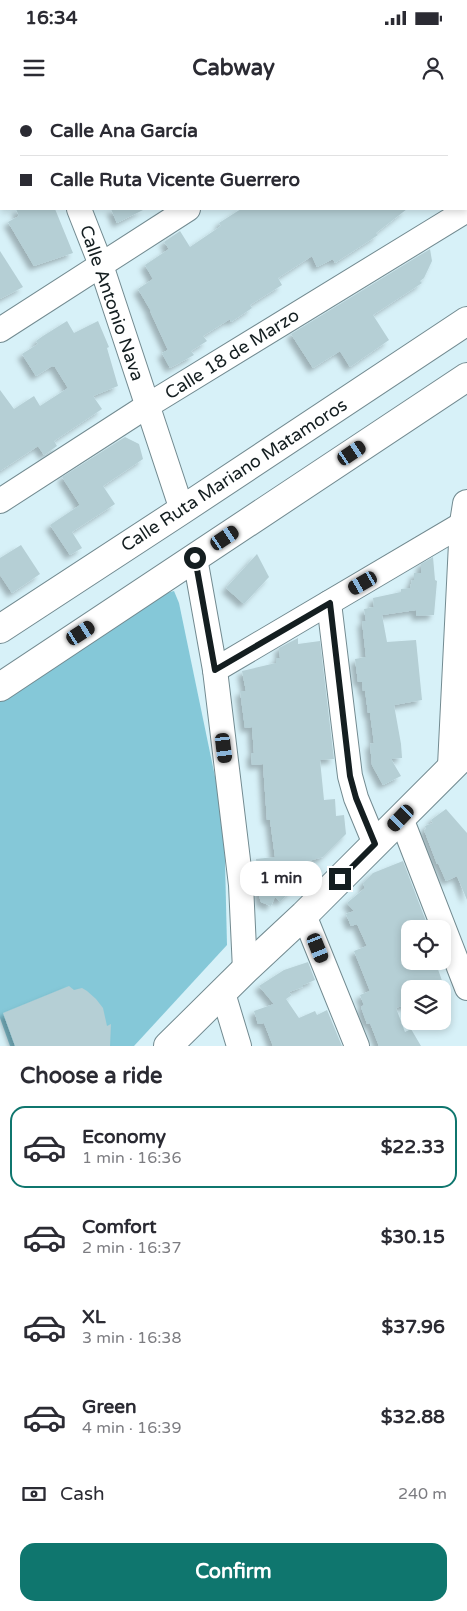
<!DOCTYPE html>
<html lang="en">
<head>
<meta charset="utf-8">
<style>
  body { margin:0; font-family:"Varela Round",sans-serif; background:#f2f2f3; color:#2b2b33; height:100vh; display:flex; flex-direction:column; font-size:19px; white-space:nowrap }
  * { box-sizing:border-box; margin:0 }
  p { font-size:16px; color:#7c7c81 }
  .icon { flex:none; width:28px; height:28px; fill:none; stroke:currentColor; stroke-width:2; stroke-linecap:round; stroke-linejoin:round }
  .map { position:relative; height:946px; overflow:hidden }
  .side { display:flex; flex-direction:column; background:#fff; flex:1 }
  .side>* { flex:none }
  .top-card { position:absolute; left:0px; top:0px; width:468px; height:110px; box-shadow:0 2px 8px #0003; display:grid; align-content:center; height:110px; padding:0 20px; background:#fff }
  .tools { position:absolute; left:401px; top:820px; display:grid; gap:10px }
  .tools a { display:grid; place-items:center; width:50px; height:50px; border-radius:10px; background:#fff; box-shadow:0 2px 8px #0003; font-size:25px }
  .end { position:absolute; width:22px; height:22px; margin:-11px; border:6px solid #141e20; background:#fff; box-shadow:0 0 0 2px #fff }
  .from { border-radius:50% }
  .bubble { position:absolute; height:35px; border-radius:15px; background:#fff; box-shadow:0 2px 8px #0003; font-size:16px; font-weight:800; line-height:35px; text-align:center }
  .car { position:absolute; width:15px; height:30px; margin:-15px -8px; border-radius:6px; box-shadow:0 0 4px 1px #0007; background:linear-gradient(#222 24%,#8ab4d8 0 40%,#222 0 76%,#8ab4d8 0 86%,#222 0) }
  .top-card b { display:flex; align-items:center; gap:18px; height:48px; font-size:19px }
  .top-card b+b { border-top:1px solid #e1e1e2 }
  .top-card i { width:12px; height:12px; background:#2b2b33 }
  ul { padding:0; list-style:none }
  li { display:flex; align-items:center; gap:15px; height:82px; margin:0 10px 8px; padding:0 10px; border:2px solid transparent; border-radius:15px }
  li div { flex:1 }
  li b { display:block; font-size:19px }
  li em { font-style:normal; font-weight:800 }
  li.active { border-color:#0f766e }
  li>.icon { width:45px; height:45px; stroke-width:1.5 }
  h2 { padding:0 20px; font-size:22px; line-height:60px }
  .pay { display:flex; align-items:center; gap:12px; height:55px; padding:0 20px; font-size:19px }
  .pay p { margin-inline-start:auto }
  .primary-button { display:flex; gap:10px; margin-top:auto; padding:10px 20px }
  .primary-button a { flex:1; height:58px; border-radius:15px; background:#0f766e; color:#fff; font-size:20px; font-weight:800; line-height:58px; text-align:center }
  .status { display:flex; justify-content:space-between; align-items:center; height:35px; padding:0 25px; background:#fff; direction:ltr }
  .status svg { height:14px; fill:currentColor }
  header { display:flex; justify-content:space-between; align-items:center; height:65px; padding:0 20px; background:#fff; font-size:22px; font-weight:800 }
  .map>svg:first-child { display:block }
  .green { fill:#85c8d8 }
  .building { fill:#b5cfd5; filter:url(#shadow) }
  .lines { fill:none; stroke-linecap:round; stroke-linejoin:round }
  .minor-casing { stroke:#728a90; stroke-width:26 }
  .major-casing { stroke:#728a90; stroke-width:30 }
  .minor { stroke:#fff; stroke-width:24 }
  .major { stroke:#fff; stroke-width:28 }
  .route { stroke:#141e20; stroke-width:6 }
  .labels { text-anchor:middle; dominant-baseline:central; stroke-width:4; stroke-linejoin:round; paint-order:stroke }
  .street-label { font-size:18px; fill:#141e20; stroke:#fff }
</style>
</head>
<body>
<div class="status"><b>16:34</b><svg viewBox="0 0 49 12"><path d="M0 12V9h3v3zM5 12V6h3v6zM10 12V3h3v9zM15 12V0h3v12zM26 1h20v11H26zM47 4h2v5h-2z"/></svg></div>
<header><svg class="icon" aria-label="menu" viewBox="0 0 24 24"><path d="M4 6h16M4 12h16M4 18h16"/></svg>Cabway<svg class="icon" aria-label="person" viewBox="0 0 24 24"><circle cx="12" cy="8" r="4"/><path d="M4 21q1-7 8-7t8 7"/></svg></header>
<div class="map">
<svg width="467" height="946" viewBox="0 0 467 946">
  <defs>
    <filter id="shadow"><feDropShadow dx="-4.5" dy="4.5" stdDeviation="2.5" flood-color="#0004"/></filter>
  </defs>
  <rect width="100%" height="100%" fill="#d7f1f8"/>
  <path class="green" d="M174,491L179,503L224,720L227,845L134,946H10L0,918V599L155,496Z"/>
  <g class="building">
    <path d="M16,109H55L73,153L34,166L8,122L19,116Z"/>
    <path d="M111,109H145L117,123Z"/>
    <path d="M241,109H407L376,133L378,135L335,163L333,159L317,167L312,156L278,178L282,185L250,205L252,208L231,222L230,219L203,236L207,241L191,251L194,255L170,268L162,253L168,250L150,211H151L138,189L153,179L145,165L169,149L164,142L180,131L190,147L221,126L219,123Z"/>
    <path d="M430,149L432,161L424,178L420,181L422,183L373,215L389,240L350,267L340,251L313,268L291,234Z"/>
    <path d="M0,151L23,187L0,199Z"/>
    <path d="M67,221L74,233L98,221L109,247L107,248L118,286L93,296L102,309L54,341L57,346L44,355L38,346L0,371V290L14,309L34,296L40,306L68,288L55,267L52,266L36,276L22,254L38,244L36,241L43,236Z"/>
    <path d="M125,337L139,344L143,359L103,386L115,404L72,432L82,448L70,455L50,425L80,405L62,377Z"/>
    <path d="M21,445L40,474L12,493L0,475V458Z"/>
    <path d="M257,454L269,477L244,504L226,488Z"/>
    <path d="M433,457L435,480L437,481L434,515L416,516V510L382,515L387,542L416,540L422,600L394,605L401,644L402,658L391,659L401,676L383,685L372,665L370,644L374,643L370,613H368L365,590L363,591L362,582H358L355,559L366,557L362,521H366L364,509L374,507L373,498L401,492V489L410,488L412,480H414V473H421V464Z"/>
    <path d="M298,538V544L320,541L334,659L320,660L324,700L335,699L336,716L344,715L346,734L323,757L305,762L307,774L280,802L275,797L271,806L261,802L259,796L256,759L275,757L270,720H267L263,664L252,665L251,653H254L252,627L245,628L240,591H246L242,571L276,563V558H280L279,548Z"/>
    <path d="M446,709L467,733V800L457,776L446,781L438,763L437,764L424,730L426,729L425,726L433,723L431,720Z"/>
    <path d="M403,761L429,829H410V861H435L445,889H410V903L396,908L405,932L411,929L421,946H379L370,923L367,924L361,907L364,905L360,895L370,891L354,851L367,846L357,824L351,826L346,814L354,811L347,803L365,788L363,783L373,773Z"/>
    <path d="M308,862L315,880L303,885V887L289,892L292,895L286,899L299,918L315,911L317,915L327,910L342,946H273L264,923L258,924L254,911L274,904L259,886L284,870Z"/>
    <path d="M69,886L74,890L82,888L87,891L96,899L103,908L107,926L111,924L110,946H15L3,913Z"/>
  </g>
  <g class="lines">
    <g class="minor-casing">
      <g id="minor">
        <path d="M38,0V1"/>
        <path d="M174,0V1"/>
        <path d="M301,0L302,1"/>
        <path d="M353,1L355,0"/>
        <path d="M79,109L101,165L182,410"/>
        <path d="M0,230L188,109"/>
        <path d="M0,401L147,306L467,110"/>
        <path d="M195,458L215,570L241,785L245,870"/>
        <path d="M329,503L350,676L356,698L375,744"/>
        <path d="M215,570L464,423"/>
        <path d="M401,718L467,888"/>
        <path d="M304,815L357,946"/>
        <path d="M223,893L239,946"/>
      </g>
    </g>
    <g class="major-casing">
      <g id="major">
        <path d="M0,529L182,410L467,221"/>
        <path d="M0,587L467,277"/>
        <path d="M452,666L464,423L467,404"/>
        <path d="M168,946L245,870L304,815L467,652"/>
      </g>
    </g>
    <use href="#minor" class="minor"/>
    <use href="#major" class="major"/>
  </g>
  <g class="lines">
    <path class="route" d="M195,458L215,570L330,503L350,676L356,698L375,744L340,779"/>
  </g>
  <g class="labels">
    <g class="street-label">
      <text transform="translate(112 203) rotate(71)">Calle Antonio Nava</text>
      <text transform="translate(232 254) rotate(-32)">Calle 18 de Marzo</text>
      <text transform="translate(234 375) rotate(-33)">Calle Ruta Mariano Matamoros</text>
    </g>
  </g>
</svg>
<div class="tools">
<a><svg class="icon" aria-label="locate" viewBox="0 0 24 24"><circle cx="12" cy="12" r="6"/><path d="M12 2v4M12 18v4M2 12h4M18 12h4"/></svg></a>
<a><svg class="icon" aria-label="layers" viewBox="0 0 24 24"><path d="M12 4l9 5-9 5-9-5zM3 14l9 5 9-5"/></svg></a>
</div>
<i class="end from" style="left:195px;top:458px"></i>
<i class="end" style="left:340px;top:779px"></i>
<div class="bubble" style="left:240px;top:761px;width:82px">1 min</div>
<i class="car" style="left:352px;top:353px;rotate:56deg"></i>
<i class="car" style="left:225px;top:438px;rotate:56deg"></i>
<i class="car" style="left:363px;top:483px;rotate:240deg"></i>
<i class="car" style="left:81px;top:533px;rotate:57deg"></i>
<i class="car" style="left:224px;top:648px;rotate:173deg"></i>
<i class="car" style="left:401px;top:718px;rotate:224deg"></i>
<i class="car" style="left:318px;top:848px;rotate:158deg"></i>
<div class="top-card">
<b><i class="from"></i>Calle Ana García</b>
<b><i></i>Calle Ruta Vicente Guerrero</b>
</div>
</div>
<section class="side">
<h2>Choose a ride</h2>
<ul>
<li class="active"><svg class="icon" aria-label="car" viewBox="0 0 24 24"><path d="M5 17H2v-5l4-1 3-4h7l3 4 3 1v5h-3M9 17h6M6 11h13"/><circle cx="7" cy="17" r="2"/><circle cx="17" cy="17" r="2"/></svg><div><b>Economy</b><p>1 min · 16:36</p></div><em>$22.33</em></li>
<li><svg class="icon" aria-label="car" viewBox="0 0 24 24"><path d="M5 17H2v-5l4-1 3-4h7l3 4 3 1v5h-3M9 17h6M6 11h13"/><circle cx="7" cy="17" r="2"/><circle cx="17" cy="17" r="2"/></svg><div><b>Comfort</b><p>2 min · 16:37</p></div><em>$30.15</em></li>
<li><svg class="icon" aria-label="car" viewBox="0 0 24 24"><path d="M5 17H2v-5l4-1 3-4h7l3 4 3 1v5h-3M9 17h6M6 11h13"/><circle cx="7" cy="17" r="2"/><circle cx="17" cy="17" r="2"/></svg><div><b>XL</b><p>3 min · 16:38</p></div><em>$37.96</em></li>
<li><svg class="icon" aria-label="car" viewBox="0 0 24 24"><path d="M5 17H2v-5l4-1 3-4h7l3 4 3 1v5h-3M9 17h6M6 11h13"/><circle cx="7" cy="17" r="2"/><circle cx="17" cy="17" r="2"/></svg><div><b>Green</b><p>4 min · 16:39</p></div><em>$32.88</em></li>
</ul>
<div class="pay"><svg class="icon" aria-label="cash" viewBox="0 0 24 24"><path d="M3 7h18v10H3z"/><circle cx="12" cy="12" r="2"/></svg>Cash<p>240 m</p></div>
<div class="primary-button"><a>Confirm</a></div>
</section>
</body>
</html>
